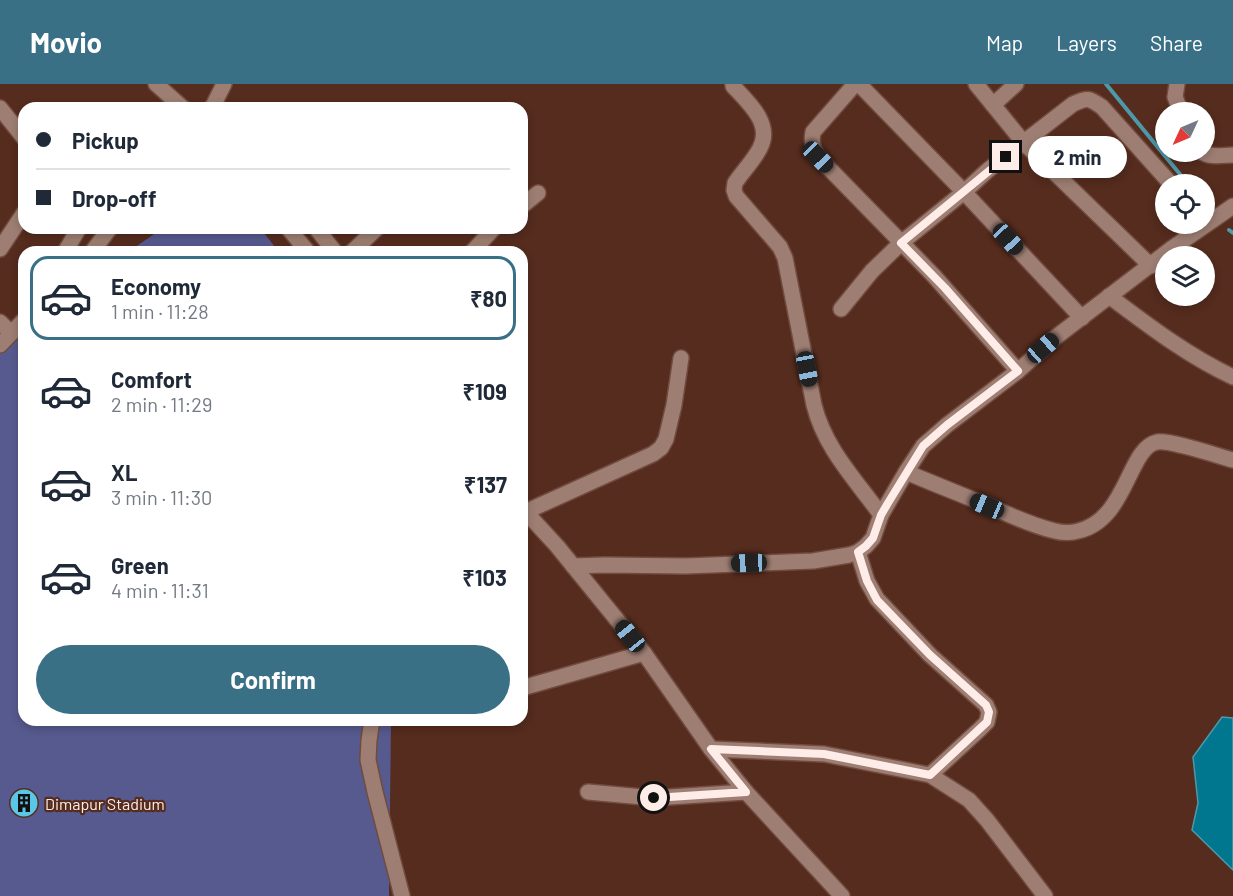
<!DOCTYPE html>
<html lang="en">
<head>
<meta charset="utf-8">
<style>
  body { margin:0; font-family:Barlow,sans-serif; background:#f2f2f3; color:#1f2937; height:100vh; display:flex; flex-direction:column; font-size:22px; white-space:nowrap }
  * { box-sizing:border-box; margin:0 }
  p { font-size:20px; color:#747a83 }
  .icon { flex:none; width:33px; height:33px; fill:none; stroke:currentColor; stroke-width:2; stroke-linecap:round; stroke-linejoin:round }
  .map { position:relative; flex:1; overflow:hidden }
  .side { position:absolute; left:18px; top:162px; width:510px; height:480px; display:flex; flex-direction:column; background:#fff; border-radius:18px; box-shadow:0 3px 9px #0003 }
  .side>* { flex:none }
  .banner { position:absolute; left:18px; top:18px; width:510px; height:132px; border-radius:18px; box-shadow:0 3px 9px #0003; display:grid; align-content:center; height:132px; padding:0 18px; background:#fff }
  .needle { width:39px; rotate:226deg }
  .buttons { position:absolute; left:1155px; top:18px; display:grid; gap:12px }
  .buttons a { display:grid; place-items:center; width:60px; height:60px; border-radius:50%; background:#fff; box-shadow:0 3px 9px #0003; font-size:30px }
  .end { position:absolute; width:27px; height:27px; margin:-14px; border:8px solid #fdece7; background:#111; box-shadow:0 0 0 3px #111 }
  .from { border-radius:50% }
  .bubble { position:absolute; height:42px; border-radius:21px; background:#fff; box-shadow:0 3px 9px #0003; font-size:20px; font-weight:700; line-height:42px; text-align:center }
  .car { position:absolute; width:18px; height:36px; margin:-18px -9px; border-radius:8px; box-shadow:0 0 4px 2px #0007; background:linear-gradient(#222 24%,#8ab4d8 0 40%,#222 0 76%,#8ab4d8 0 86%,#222 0) }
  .banner b { display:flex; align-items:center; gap:21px; height:57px; font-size:22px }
  .banner b+b { border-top:2px solid #e0e1e3 }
  .banner i { width:15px; height:15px; background:#1f2937 }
  ul { padding:10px 0 0; list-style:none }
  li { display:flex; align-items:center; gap:18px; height:84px; margin:0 12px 9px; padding:0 6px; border:3px solid transparent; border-radius:18px }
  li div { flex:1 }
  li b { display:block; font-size:22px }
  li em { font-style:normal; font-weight:700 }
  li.active { border-color:#3a7086 }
  li>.icon { width:54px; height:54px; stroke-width:1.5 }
  .action { display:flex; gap:12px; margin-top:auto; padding:12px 18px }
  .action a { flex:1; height:69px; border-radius:36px; background:#3a7086; color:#fff; font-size:24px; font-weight:700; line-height:69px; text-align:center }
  header { display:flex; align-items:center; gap:36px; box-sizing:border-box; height:84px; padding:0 30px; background:#3a7086; color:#fff }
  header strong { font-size:28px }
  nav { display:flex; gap:33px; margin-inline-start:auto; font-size:21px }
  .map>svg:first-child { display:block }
  .green { fill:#575a8e }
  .water { fill:#01768f; stroke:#4d99a9; stroke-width:1.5 }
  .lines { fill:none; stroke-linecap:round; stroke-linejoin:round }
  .stream { stroke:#4d99a9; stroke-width:4 }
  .minor-casing { stroke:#704b3e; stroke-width:18 }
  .minor { stroke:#9e7e73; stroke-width:15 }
  .route { stroke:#fdece7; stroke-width:8 }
  .labels { text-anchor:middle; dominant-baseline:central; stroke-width:4.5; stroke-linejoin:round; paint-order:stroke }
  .poi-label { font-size:16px; fill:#fdece7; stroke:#552c1e; text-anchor:start }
</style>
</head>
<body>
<header>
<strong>Movio</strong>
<nav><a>Map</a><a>Layers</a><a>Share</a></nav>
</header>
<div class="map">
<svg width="1233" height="812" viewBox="0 0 1233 812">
  <rect width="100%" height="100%" fill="#552c1e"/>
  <g class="green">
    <path d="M163,144H260L279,168H128Z"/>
    <path d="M24,240V636H391L389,812H0V257Z"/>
  </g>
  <path class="water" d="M1222,633L1233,634V786L1192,746L1198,719L1193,673Z"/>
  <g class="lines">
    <g class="stream">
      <path d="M1106,0L1188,100"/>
      <path d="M1204,121L1208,126"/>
      <path d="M1229,146L1233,149"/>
    </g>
    <g class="minor-casing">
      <g id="minor">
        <path d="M156,0L183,24"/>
        <path d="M733,0V2C748,18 773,40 760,64C754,76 743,87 735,99L734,106L736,112L780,163L785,174L814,321C825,365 856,396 881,431"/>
        <path d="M855,0L813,48C811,58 813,64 818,73L934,192L1018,287"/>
        <path d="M859,0L964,108L1082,234"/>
        <path d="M976,0L1024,59L1151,182"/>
        <path d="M1177,0L1175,13L1181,28"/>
        <path d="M993,21L1016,0"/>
        <path d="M0,24L24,54"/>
        <path d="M212,24L224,0"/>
        <path d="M1202,68C1210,74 1223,71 1233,71"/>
        <path d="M522,122L538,109"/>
        <path d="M288,144L308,168"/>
        <path d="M316,144L335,168"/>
        <path d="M0,165L24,129"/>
        <path d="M65,168L79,144"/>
        <path d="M92,168L110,144"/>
        <path d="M352,168L377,144"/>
        <path d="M472,168L494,144"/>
        <path d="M1109,212C1149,242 1188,272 1233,293"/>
        <path d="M841,225L872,187L901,159L964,108L988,86L1073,20C1088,13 1089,14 1102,23L1171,100"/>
        <path d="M0,238L11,249"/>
        <path d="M0,261L24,236"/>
        <path d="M906,388C934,400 963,411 991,423C1012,432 1033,442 1055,447C1062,449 1072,449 1078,447C1127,436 1128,364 1157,358C1171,356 1218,372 1233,376"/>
        <path d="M522,424L557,462L644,569L711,665L746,708L842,812"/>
        <path d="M525,428L653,370L661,364L666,355L674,321L681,274"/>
        <path d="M858,468L867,497L877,515L930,571L986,621L989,628L987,638L980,645L930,691"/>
        <path d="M573,482L604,481L686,482L813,477L849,471L858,468L866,462L873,454L881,431L906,388L923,362L947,341L1018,287L1056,253L1171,165L1233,122"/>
        <path d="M522,604L644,569"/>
        <path d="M372,636L369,656L368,676L375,708L402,812"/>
        <path d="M711,665L824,670L930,691L969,716L987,736L1045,812"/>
        <path d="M588,708L654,714L746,708"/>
      </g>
    </g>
    <use href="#minor" class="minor"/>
  </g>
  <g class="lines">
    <path class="route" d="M654,714L746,708L711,665L824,670L930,691L987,638L989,628L986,621L930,571L877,516L867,497L858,468L866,462L873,454L881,431L888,419L923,362L947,341L1018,287L945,204L901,159L1006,73"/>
  </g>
  <defs>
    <g id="building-disc" transform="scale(1.5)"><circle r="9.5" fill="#5bc7e7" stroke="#552c1e"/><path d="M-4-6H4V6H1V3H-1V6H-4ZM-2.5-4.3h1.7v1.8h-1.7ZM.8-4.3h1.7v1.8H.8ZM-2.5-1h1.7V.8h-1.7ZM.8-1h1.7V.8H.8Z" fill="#111"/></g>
  </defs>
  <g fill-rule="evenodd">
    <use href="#building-disc" x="24" y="719"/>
  </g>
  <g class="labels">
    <g class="poi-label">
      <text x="45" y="719">Dimapur Stadium</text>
    </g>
  </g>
</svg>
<div class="buttons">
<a><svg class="needle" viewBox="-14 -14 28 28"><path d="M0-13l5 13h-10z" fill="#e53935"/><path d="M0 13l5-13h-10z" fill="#747a83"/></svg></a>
<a><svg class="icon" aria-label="locate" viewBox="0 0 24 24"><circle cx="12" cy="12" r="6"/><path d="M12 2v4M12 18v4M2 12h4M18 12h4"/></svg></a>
<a><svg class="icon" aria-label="layers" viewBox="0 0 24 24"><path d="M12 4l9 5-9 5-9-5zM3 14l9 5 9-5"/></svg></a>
</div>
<i class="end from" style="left:654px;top:714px"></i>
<i class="end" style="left:1006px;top:73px"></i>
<div class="bubble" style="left:1028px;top:52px;width:99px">2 min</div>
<i class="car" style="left:818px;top:73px;rotate:136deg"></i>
<i class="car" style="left:1008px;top:155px;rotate:137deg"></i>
<i class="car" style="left:1043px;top:264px;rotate:49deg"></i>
<i class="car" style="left:807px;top:285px;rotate:169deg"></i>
<i class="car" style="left:987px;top:422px;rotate:293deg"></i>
<i class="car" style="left:749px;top:479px;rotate:268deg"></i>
<i class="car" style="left:630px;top:552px;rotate:321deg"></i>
<div class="banner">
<b><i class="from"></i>Pickup</b>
<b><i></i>Drop-off</b>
</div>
<section class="side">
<ul>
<li class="active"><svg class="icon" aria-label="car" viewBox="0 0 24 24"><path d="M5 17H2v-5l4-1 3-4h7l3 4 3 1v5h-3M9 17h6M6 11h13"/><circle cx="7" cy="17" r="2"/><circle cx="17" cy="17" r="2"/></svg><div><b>Economy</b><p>1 min · 11:28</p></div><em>₹80</em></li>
<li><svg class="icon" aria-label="car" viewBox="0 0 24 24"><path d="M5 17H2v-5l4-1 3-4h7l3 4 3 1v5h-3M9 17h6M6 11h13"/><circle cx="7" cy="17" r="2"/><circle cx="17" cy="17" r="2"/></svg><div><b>Comfort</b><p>2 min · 11:29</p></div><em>₹109</em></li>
<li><svg class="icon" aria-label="car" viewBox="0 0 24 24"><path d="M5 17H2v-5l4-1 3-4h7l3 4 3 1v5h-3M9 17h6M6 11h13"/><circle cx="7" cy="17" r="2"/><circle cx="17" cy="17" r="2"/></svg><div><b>XL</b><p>3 min · 11:30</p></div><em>₹137</em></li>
<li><svg class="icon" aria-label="car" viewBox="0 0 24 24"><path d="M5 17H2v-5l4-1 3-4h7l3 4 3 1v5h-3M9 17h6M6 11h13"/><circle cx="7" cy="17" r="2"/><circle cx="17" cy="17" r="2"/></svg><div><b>Green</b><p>4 min · 11:31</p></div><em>₹103</em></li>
</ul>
<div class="action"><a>Confirm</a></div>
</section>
</div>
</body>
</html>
